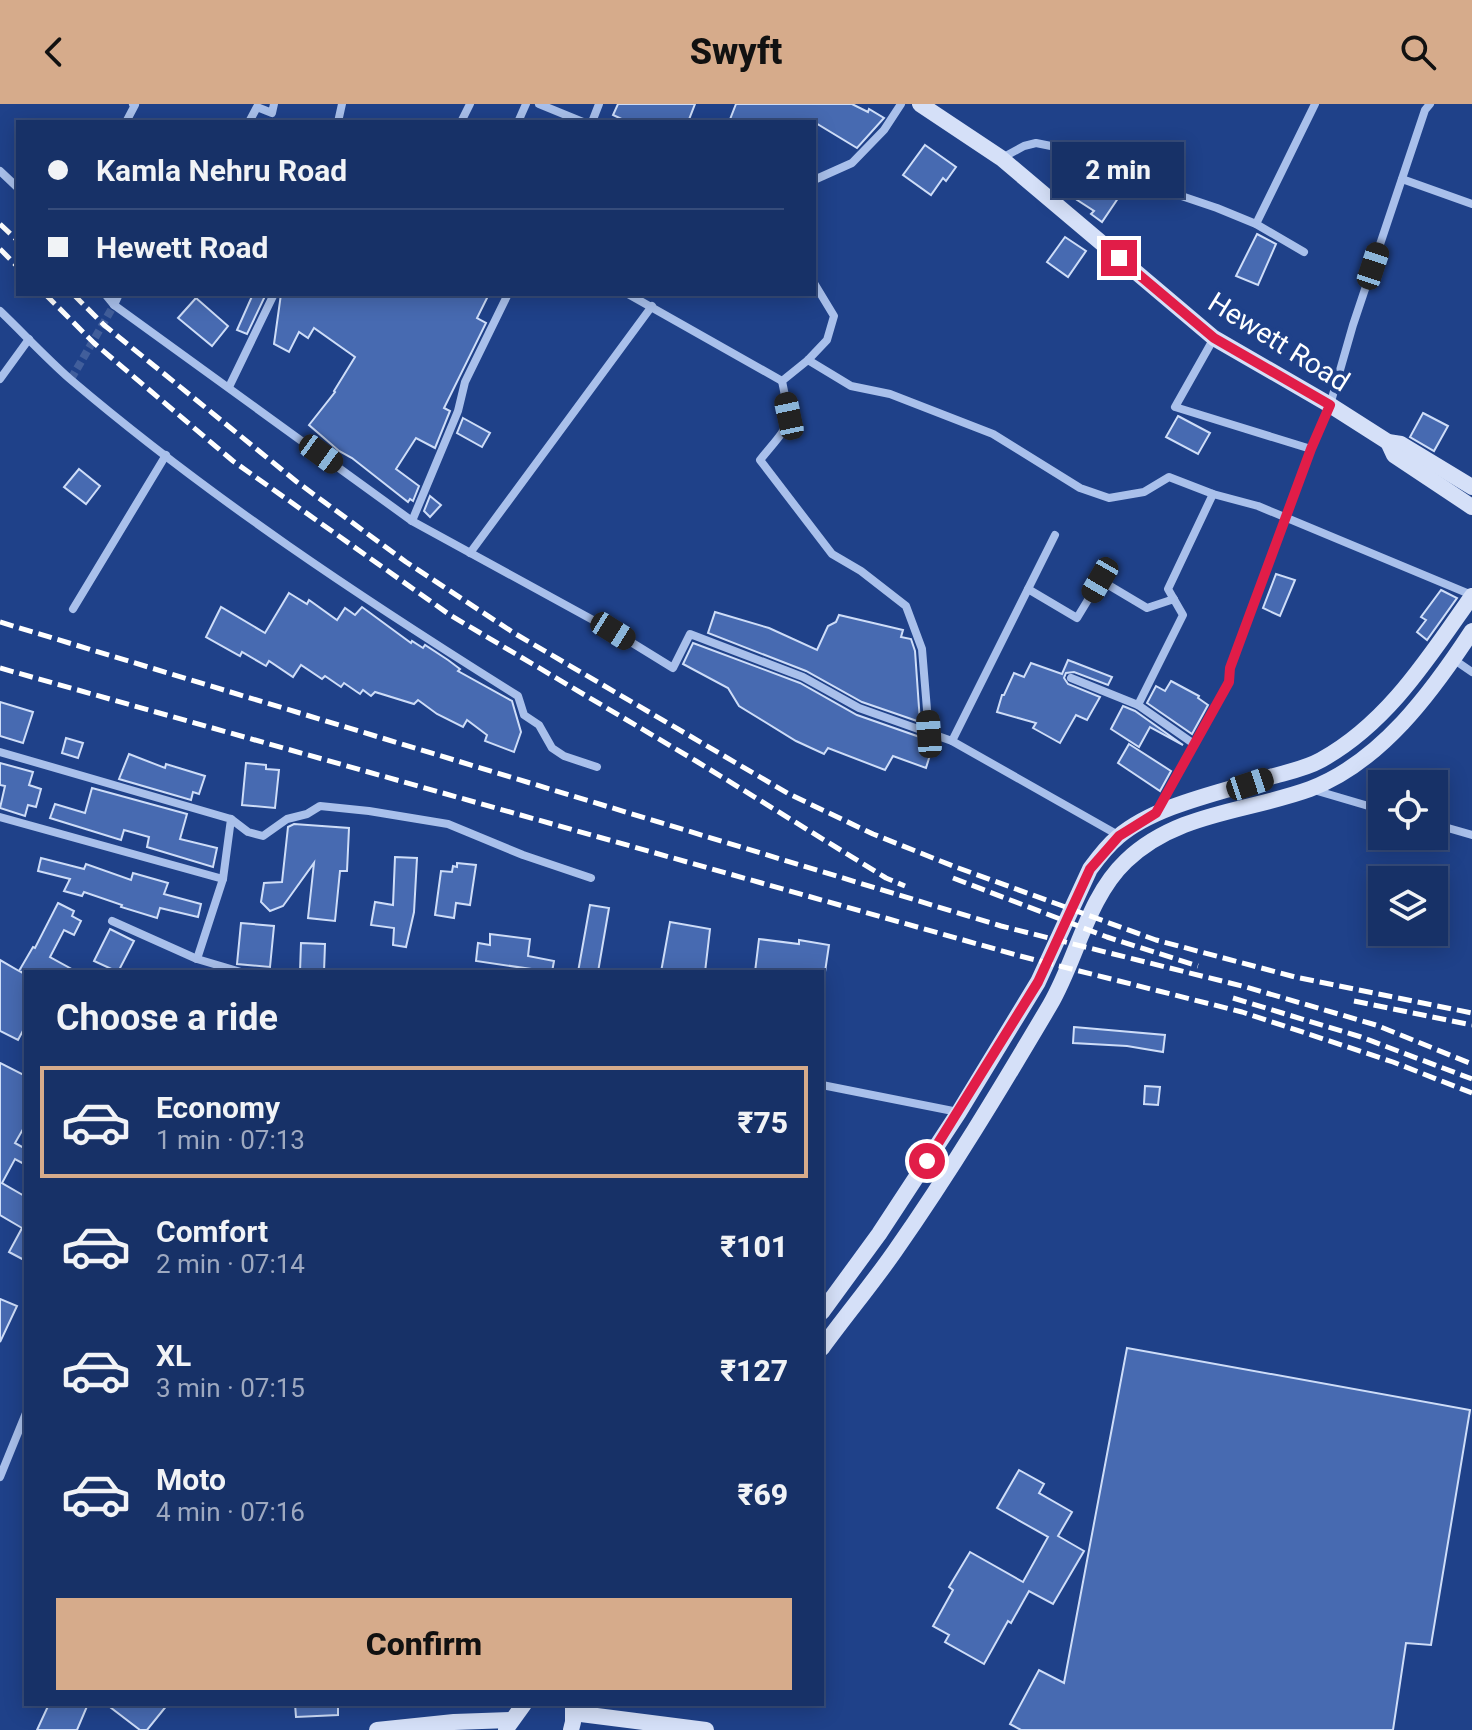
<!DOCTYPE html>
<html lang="en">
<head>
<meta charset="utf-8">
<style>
  body { margin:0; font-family:Roboto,sans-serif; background:#20396d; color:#f1f3f6; height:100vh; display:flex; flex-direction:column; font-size:30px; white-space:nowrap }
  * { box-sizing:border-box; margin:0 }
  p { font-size:26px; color:#9ea9c0 }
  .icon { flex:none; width:44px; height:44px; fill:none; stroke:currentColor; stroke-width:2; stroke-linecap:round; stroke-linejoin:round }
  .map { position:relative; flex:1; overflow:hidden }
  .drawer { position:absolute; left:24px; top:866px; width:800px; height:736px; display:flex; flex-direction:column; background:#173167; border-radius:0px; box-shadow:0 4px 20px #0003,0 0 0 2px #364c7b }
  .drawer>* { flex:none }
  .top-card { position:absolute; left:16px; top:16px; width:800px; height:176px; border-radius:0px; box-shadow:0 4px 20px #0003,0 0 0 2px #364c7b; display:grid; align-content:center; height:176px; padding:0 32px; background:#173167 }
  .buttons { position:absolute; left:1368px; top:666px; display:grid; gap:16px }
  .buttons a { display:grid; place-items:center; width:80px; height:80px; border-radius:0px; background:#173167; box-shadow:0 4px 20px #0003,0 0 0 2px #364c7b; font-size:40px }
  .end { position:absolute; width:36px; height:36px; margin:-18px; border:10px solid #e11d48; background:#fff; box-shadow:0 0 0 4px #fff }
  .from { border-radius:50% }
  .bubble { position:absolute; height:56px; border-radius:0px; background:#173167; box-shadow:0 4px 20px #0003,0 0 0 2px #364c7b; font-size:26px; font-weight:800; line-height:56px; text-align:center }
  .car { position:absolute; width:24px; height:48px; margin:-24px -12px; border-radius:10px; box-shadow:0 0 6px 2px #0007; background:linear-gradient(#222 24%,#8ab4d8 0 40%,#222 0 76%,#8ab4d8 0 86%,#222 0) }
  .top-card b { display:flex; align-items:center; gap:28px; height:76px; font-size:30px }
  .top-card b+b { border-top:2px solid #364c7b }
  .top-card i { width:20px; height:20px; background:#f1f3f6 }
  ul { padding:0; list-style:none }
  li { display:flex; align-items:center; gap:24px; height:112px; margin:0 16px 12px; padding:0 16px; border:4px solid transparent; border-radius:0px }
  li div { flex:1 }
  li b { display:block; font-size:30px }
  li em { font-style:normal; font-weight:800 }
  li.on { border-color:#d6ab8b }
  li>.icon { width:72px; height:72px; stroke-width:1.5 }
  h2 { padding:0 32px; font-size:36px; line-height:96px }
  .action { display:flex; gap:16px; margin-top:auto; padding:16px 32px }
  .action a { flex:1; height:92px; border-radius:0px; background:#d6ab8b; color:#111; font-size:32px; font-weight:800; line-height:92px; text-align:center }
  header { display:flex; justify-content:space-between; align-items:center; height:104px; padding:0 32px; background:#d6ab8b; color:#111; font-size:36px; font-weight:800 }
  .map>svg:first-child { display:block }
  .building { fill:#476ab1; stroke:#ceddf8; stroke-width:2 }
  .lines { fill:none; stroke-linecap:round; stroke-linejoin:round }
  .street-tunnel { stroke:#415e9b; stroke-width:8; stroke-dasharray:8 4; stroke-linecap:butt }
  .street { stroke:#a9c0eb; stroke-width:8 }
  .secondary { stroke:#d5e0f8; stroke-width:16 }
  .rail { stroke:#fff; stroke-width:5; stroke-dasharray:14 6; stroke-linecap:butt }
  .route { stroke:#e11d48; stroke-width:10 }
  .labels { text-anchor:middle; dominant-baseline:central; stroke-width:8; stroke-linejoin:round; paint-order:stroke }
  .street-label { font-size:28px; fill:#fff; stroke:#1f4189 }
</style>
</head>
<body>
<header><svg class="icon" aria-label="back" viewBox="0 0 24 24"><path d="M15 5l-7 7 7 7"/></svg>Swyft<svg class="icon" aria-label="search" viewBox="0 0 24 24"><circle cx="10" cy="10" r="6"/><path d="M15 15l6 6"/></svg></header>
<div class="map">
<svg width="1472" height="1626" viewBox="0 0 1472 1626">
  <rect width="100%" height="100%" fill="#1f4189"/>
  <g class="building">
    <path d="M618,0H695L688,18H628L613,11Z"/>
    <path d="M736,0H852L868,8L869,5L884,14L857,44L814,18H729Z"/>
    <path d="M925,41L956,63L946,77L943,74L931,91L903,71Z"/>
    <path d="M1091,63L1127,81L1102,118L1091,110L1094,107L1071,92Z"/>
    <path d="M1257,130L1276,140L1258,181L1236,172Z"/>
    <path d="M1065,133L1086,147L1068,173L1047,158Z"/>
    <path d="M253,190H266L247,230L237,226Z"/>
    <path d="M281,190H489L477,214L486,219L444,304L450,307L435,344L416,334L396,365L419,382L413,397L410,395L408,398L352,354L339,347L309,321L335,288L334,287L355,253L314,224L308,234L299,228L289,248L274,240Z"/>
    <path d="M196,194L228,222L212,242L178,214Z"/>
    <path d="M1423,309L1448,322L1434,347L1410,333Z"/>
    <path d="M1178,312L1210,329L1198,350L1166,333Z"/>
    <path d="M463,314L490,329L482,343L457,329Z"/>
    <path d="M79,365L100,382L86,400L64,383Z"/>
    <path d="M430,392L441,401L430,413L424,407Z"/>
    <path d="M1276,470L1295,476L1280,512L1263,504Z"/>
    <path d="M1441,486L1457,494L1427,536L1417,528L1426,516L1421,513Z"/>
    <path d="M289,489L307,500L309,496L337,516L345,504L355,511L362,503L411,539L412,537L423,544L425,541L448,556L460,565L458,567L512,597L521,628L514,648L485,637L487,631L467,616L463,623L437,610L418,596L414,600L375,588L371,592L363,586L360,590L344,579L341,583L325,572L322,575L301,561L293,573L269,557L266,562L242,548L240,552L206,533L221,503L265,529Z"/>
    <path d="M715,508L769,524L817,546L828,522L836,518L839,511L903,526L901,533L911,535L915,547L920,618L862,598L806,567L708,529Z"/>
    <path d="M693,539L800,579L857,611L934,638L926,664L893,652L885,666L828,644L824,650L796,637L739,602L728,584L683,560Z"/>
    <path d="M1068,556L1112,573L1108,581L1074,568L1066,569L1064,574L1068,580L1100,593L1087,616L1076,611L1060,639L1033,624L1036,619L997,608L1002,591H1004L1014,569L1024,573L1031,559L1062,570Z"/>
    <path d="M1171,577L1199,592L1198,594L1208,601L1192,630L1147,599L1156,582L1165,587Z"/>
    <path d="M0,598L33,608L23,639L0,632Z"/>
    <path d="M1123,602L1135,607L1183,641L1150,623L1139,643L1111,625Z"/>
    <path d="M66,634L83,639L78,654L62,649Z"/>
    <path d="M1129,640L1171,667L1160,687L1118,659Z"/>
    <path d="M129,650L165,664L166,660L205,672L199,690L193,688L191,696L119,675Z"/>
    <path d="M0,659L33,668L29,681L41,685L36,703L28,701L25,712L0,704L5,682L0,681Z"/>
    <path d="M246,659L266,661V665L279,666L275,704L242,701Z"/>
    <path d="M92,684L187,710L180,735L217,744L213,763L147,743L149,733L124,726L121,736L50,714L55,700L85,709Z"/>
    <path d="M294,720L349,724L347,767H340L335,817L308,814L314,759L283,802L270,807L261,798L264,779L282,778L288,723Z"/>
    <path d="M395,753L417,754L414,808L406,843L393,841L394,824L371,821L375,798L393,801Z"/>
    <path d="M41,754L84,765L86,760L131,776L133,769L168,779L164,790L201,800L198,813L160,804L157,814L121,803L122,801L84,788L82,792L64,787L70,775L38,767Z"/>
    <path d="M457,759L476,761L470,801L456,799L454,814L435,811L441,767L452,768L453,762L457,763Z"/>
    <path d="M58,799L74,807L72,812L81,817L74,831L64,826L50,853L77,868H21L26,871V921L18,936L0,927V856L19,867L33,843L35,844Z"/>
    <path d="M590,801L609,804L598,868H578Z"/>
    <path d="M670,818L710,825L705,868H661Z"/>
    <path d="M241,819L274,822L270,863L237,860Z"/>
    <path d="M110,825L134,837L118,868L94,857Z"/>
    <path d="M490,830L530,835L528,852L554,857L552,868L476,857L478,839L490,841Z"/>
    <path d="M759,835L799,840V836L829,841L825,868H755Z"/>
    <path d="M301,839L325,840L324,868H300Z"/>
    <path d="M1074,923L1165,931L1163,948L1127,942L1073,939Z"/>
    <path d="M0,959L26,972V1020L15,1039L26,1045V1061L15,1055L2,1079L26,1093V1157L9,1148L22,1124L0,1111Z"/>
    <path d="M1145,982L1160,983L1158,1001L1144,1000Z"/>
    <path d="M0,1195L17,1202L0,1238Z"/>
    <path d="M1127,1244L1470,1306L1431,1541L1406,1539L1393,1626H1021L1010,1620L1039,1566L1064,1579Z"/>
    <path d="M1019,1366L1044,1380L1039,1389L1072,1408L1058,1432L1084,1447L1053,1500L1029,1487L1011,1519L1008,1517L984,1560L945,1538L949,1531L933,1522L953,1486L949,1483L970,1448L1023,1478L1048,1433L997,1404Z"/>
    <path d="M49,1600H88L77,1626H37Z"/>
    <path d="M106,1600H168L147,1626H140Z"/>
    <path d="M295,1600H338V1611L296,1613Z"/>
  </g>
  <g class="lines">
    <path class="street-tunnel" d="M71,275L114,201"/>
    <g class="street">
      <path d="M539,0L583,18"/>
      <path d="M126,18L135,1L133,0"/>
      <path d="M249,18L257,3L272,9L274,0"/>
      <path d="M338,18L342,0"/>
      <path d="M461,18L470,0"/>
      <path d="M518,18L526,0"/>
      <path d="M592,18L599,0"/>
      <path d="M1002,54L1024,42L1036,39L1071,46L1140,78L1217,104L1256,120L1304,148"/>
      <path d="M0,67L18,84"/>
      <path d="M1402,75L1472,100"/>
      <path d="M814,76L852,59L884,26L901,0"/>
      <path d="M1256,120L1315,0"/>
      <path d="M814,179L834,212L827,236L808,256L782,277C792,325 790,319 760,356L832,450L861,467L906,502L922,545L929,630"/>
      <path d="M105,190L114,201L412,417L613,527L673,564L690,530L803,573L859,604L952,637L1118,731"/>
      <path d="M628,190L782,277"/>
      <path d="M114,201L119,190"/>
      <path d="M0,207C23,229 46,254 70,275C210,394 363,495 518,592L524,611L539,621L552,644L564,652L597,663"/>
      <path d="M1214,234L1175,303L1311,345"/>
      <path d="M808,256L851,282L890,290L993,330L1080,384L1109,394L1144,388L1169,373L1213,390L1258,402L1472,491"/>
      <path d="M0,275L29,235"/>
      <path d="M229,283L274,190"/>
      <path d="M412,417L458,307L465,278L508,190"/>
      <path d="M470,449L652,202"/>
      <path d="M1028,485L1077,514L1100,476L1147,504L1174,495"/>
      <path d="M73,505L166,351"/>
      <path d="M1453,555L1472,568"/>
      <path d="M1071,574L1138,601L1183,511L1168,485L1213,390"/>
      <path d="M1138,601L1194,640"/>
      <path d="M952,637L1055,431"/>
      <path d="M0,648L231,715L223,775L197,855"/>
      <path d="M1314,686L1382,706"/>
      <path d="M1158,706L1229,578L1230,564L1311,345L1330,301L1353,221L1425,6L1430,0"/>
      <path d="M0,713L223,775"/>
      <path d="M231,715L248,728L263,732L287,715L307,710L320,702L369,707L448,720L523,751L591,774"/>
      <path d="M1434,720L1472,731"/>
      <path d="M112,817L197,855L241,868"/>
      <path d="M822,981L958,1008"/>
      <path d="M0,1373L26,1309"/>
    </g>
    <g class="secondary">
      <path d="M920,0L1001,54L1214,234L1330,301L1388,338L1401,340L1472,383"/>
      <path d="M1388,338L1394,351L1472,403"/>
      <path d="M822,1208L879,1130L959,1008L1038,878L1090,765C1098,754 1107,742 1118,733C1155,701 1223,688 1270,673C1287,668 1305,665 1321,656C1388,619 1429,553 1472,492"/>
      <path d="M822,1244C846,1211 872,1180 895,1147C951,1067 1001,984 1050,901C1077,855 1087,794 1126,757C1177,708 1247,708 1310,685C1381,658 1432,588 1472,527"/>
      <path d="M573,1609L706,1626"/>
      <path d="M506,1625L524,1600"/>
      <path d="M377,1626L454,1618L510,1616"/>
      <path d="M571,1626L573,1618V1600"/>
    </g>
    <g class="rail">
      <path d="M0,120L18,137"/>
      <path d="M0,145L18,163"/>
      <path d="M45,190L94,239L233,357L450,511L696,657L886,774L905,782"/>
      <path d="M73,190L104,221L297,378L406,458L514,529L789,690L873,730L953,762L1156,836L1295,873L1472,909"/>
      <path d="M0,518L1001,822L1246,883L1376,921L1472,960"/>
      <path d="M0,564L1020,852L1242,908L1393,958L1472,989"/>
      <path d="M953,774L1107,833L1198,862"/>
      <path d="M1233,894L1361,933L1472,975"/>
      <path d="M1354,897L1472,921"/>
    </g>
  </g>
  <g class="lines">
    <path class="route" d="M927,1057L1038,878L1090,765L1119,732L1156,709L1229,578L1230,564L1311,345L1330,301L1214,234L1119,154"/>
  </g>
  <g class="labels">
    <g class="street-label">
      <text transform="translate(1279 238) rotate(32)">Hewett Road</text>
    </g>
  </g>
</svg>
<div class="buttons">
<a><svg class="icon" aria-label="locate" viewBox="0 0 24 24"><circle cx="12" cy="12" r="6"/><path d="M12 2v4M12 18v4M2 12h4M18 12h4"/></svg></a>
<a><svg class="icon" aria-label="layers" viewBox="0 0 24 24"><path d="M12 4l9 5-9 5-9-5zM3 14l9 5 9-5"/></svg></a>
</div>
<i class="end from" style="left:927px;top:1057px"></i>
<i class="end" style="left:1119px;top:154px"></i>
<div class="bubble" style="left:1052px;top:38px;width:132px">2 min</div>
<i class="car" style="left:1373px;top:162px;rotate:18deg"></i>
<i class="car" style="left:789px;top:312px;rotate:348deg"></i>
<i class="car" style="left:321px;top:350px;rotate:126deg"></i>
<i class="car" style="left:1100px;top:476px;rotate:210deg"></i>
<i class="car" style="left:613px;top:527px;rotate:122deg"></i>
<i class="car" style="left:929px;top:630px;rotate:356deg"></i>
<i class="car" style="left:1250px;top:680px;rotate:72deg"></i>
<div class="top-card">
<b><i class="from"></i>Kamla Nehru Road</b>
<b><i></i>Hewett Road</b>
</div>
<section class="drawer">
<h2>Choose a ride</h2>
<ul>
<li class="on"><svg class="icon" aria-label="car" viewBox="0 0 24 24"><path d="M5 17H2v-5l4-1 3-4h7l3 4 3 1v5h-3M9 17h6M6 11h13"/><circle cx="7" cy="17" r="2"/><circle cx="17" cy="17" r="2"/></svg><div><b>Economy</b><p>1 min · 07:13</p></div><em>₹75</em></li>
<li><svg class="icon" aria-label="car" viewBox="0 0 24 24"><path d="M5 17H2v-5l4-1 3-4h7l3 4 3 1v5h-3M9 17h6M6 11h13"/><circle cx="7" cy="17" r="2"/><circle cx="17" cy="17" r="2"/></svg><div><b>Comfort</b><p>2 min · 07:14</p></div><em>₹101</em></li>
<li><svg class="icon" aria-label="car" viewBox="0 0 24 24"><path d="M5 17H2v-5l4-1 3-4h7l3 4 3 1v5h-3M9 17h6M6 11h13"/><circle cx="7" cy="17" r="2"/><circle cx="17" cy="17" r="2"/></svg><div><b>XL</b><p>3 min · 07:15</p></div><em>₹127</em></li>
<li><svg class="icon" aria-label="car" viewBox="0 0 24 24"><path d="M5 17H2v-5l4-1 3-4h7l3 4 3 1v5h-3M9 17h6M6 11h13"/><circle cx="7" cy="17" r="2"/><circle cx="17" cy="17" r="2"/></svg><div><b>Moto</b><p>4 min · 07:16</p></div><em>₹69</em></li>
</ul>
<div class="action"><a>Confirm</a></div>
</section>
</div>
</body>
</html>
